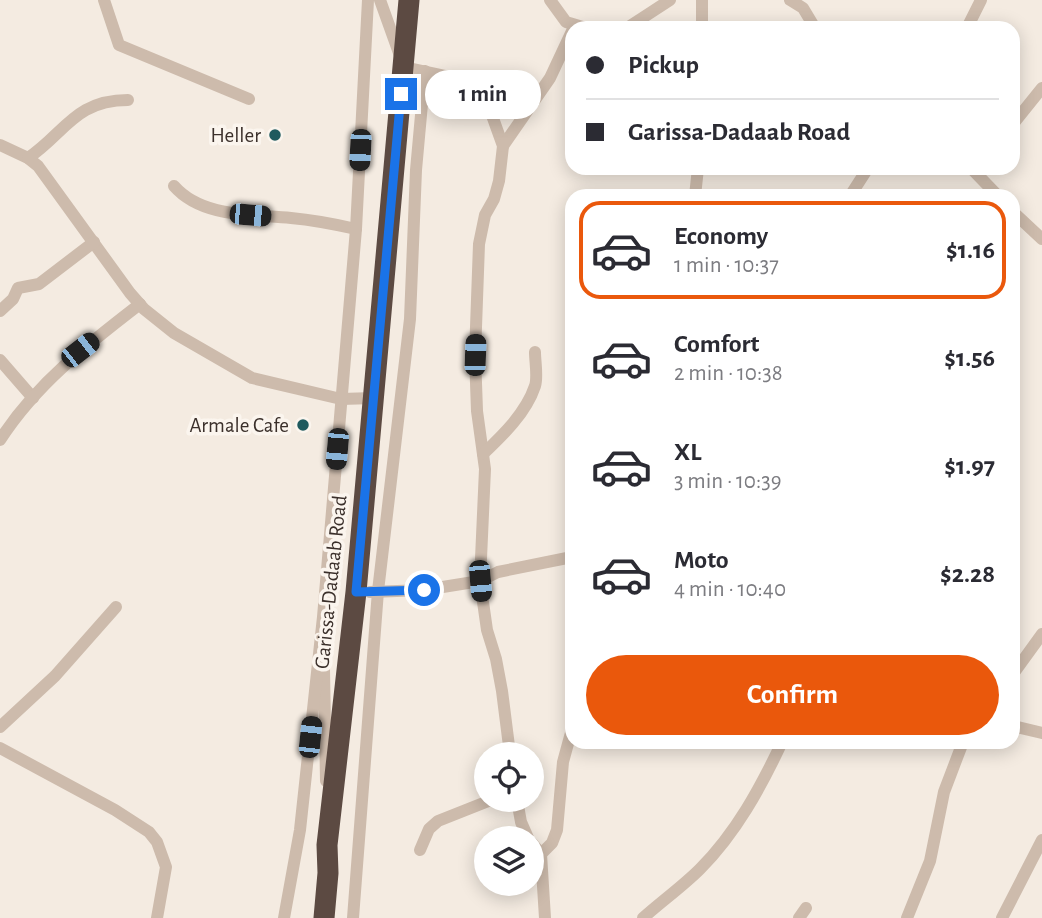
<!DOCTYPE html>
<html lang="en">
<head>
<meta charset="utf-8">
<style>
  body { margin:0; font-family:"Alegreya Sans",sans-serif; background:#f2f2f3; color:#2b2b33; height:100vh; display:flex; flex-direction:column; font-size:26px; white-space:nowrap }
  * { box-sizing:border-box; margin:0 }
  p { font-size:23px; color:#7c7c81 }
  .icon { flex:none; width:38px; height:38px; fill:none; stroke:currentColor; stroke-width:2; stroke-linecap:round; stroke-linejoin:round }
  .map { position:relative; flex:1; overflow:hidden }
  .drawer { position:absolute; left:565px; top:189px; width:455px; height:560px; display:flex; flex-direction:column; background:#fff; border-radius:21px; box-shadow:0 4px 18px #0003 }
  .drawer>* { flex:none }
  .hud { position:absolute; left:565px; top:21px; width:455px; height:154px; border-radius:21px; box-shadow:0 4px 18px #0003; display:grid; align-content:center; height:154px; padding:0 21px; background:#fff }
  .controls { position:absolute; left:474px; top:742px; display:grid; gap:14px }
  .controls a { display:grid; place-items:center; width:70px; height:70px; border-radius:50%; background:#fff; box-shadow:0 4px 18px #0003; font-size:35px }
  .end { position:absolute; width:32px; height:32px; margin:-16px; border:9px solid #1a73e8; background:#fff; box-shadow:0 0 0 4px #fff }
  .from { border-radius:50% }
  .bubble { position:absolute; height:49px; border-radius:24px; background:#fff; box-shadow:0 4px 18px #0003; font-size:23px; font-weight:600; line-height:49px; text-align:center }
  .car { position:absolute; width:21px; height:42px; margin:-21px -10px; border-radius:9px; box-shadow:0 0 5px 2px #0007; background:linear-gradient(#222 24%,#8ab4d8 0 40%,#222 0 76%,#8ab4d8 0 86%,#222 0) }
  .hud b { display:flex; align-items:center; gap:24px; height:66px; font-size:26px }
  .hud b+b { border-top:2px solid #e1e1e2 }
  .hud i { width:18px; height:18px; background:#2b2b33 }
  ul { padding:12px 0 0; list-style:none }
  li { display:flex; align-items:center; gap:21px; height:98px; margin:0 14px 10px; padding:0 7px; border:4px solid transparent; border-radius:21px }
  li div { flex:1 }
  li b { display:block; font-size:26px }
  li em { font-style:normal; font-weight:600 }
  li.on { border-color:#ea580c }
  li>.icon { width:63px; height:63px; stroke-width:1.5 }
  .primary-button { display:flex; gap:14px; margin-top:auto; padding:14px 21px }
  .primary-button a { flex:1; height:80px; border-radius:42px; background:#ea580c; color:#fff; font-size:28px; font-weight:600; line-height:80px; text-align:center }
  .map>svg:first-child { display:block }
  .lines { fill:none; stroke-linecap:round; stroke-linejoin:round }
  .street { stroke:#cdbbac; stroke-width:12 }
  .highway { stroke:#5c4a42; stroke-width:21 }
  .route { stroke:#1a73e8; stroke-width:9 }
  .poi-dot { fill:#1f5a5e; stroke:#fbf5ee; stroke-width:2.5 }
  .labels { text-anchor:middle; dominant-baseline:central; stroke-width:7; stroke-linejoin:round; paint-order:stroke }
  .poi-label { font-size:21px; fill:#3b302b; stroke:#fbf5ee; text-anchor:end }
  .street-label { font-size:21px; fill:#3b302b; stroke:#fbf5ee }
</style>
</head>
<body>
<div class="map">
<svg width="1042" height="918" viewBox="0 0 1042 918">
  <rect width="100%" height="100%" fill="#f4ebe1"/>
  <g class="lines">
    <g class="street">
      <path d="M104,0L119,45L249,99"/>
      <path d="M380,0L404,67L455,78L479,87L489,107L503,146L499,181L494,199L485,215L479,244L475,355L477,411L485,469L480,581L487,630L496,659L502,691L510,754"/>
      <path d="M550,0L566,22L586,28"/>
      <path d="M790,0L803,8L815,28"/>
      <path d="M627,28L670,0"/>
      <path d="M702,28V0"/>
      <path d="M967,28L981,0"/>
      <path d="M1013,124L1042,88"/>
      <path d="M0,145L28,158L38,166L130,293L144,309L174,333L252,378L341,399L374,398"/>
      <path d="M503,146L550,78L572,31"/>
      <path d="M28,158C65,133 75,100 128,100"/>
      <path d="M971,168L998,196"/>
      <path d="M174,186C202,218 252,214 291,218C313,220 334,224 356,229"/>
      <path d="M695,196L698,168"/>
      <path d="M850,196L868,168"/>
      <path d="M1013,212L1042,239"/>
      <path d="M0,311L13,299L18,288L39,284L94,242"/>
      <path d="M0,360L33,398"/>
      <path d="M0,440C36,384 88,344 140,304"/>
      <path d="M483,454C503,435 526,413 535,386C538,377 535,362 535,352"/>
      <path d="M370,592L424,590L480,581L498,572L572,557"/>
      <path d="M324,670L326,781"/>
      <path d="M1013,674L1042,634"/>
      <path d="M1013,726L1042,733"/>
      <path d="M0,727L55,676L116,607"/>
      <path d="M0,748L115,810L149,832L157,842L166,867L157,918"/>
      <path d="M517,800L521,822L528,838"/>
      <path d="M532,843L541,854L545,918"/>
      <path d="M420,850L429,829L438,821L491,800"/>
      <path d="M541,854L552,843L557,830L563,762L572,729"/>
      <path d="M284,918L300,830L323,617L356,229L368,0"/>
      <path d="M353,918L378,591L410,319L416,170L425,71"/>
      <path d="M643,918C662,901 683,886 700,869C736,833 761,787 782,742"/>
      <path d="M799,918L806,908"/>
      <path d="M907,918L930,861L944,792L963,742"/>
      <path d="M1002,918L1042,840"/>
    </g>
    <path class="highway" d="M324,918L328,873L327,845L356,592L409,0"/>
  </g>
  <g class="lines">
    <path class="route" d="M401,94L356,592L424,590"/>
  </g>
  <g class="poi-dot">
    <circle cx="275" cy="135" r="7"/>
    <circle cx="303" cy="425" r="7"/>
  </g>
  <g class="labels">
    <g class="poi-label">
      <text x="261" y="135">Heller</text>
      <text x="289" y="425">Armale Cafe</text>
    </g>
    <g class="street-label">
      <text transform="translate(331 582) rotate(-84)">Garissa-Dadaab Road</text>
    </g>
  </g>
</svg>
<div class="controls">
<a><svg class="icon" aria-label="locate" viewBox="0 0 24 24"><circle cx="12" cy="12" r="6"/><path d="M12 2v4M12 18v4M2 12h4M18 12h4"/></svg></a>
<a><svg class="icon" aria-label="layers" viewBox="0 0 24 24"><path d="M12 4l9 5-9 5-9-5zM3 14l9 5 9-5"/></svg></a>
</div>
<i class="end from" style="left:424px;top:590px"></i>
<i class="end" style="left:401px;top:94px"></i>
<div class="bubble" style="left:425px;top:70px;width:116px">1 min</div>
<i class="car" style="left:360px;top:150px;rotate:183deg"></i>
<i class="car" style="left:250px;top:215px;rotate:95deg"></i>
<i class="car" style="left:80px;top:350px;rotate:52deg"></i>
<i class="car" style="left:475px;top:355px;rotate:2deg"></i>
<i class="car" style="left:337px;top:449px;rotate:185deg"></i>
<i class="car" style="left:480px;top:581px;rotate:175deg"></i>
<i class="car" style="left:310px;top:737px;rotate:6deg"></i>
<div class="hud">
<b><i class="from"></i>Pickup</b>
<b><i></i>Garissa-Dadaab Road</b>
</div>
<section class="drawer">
<ul>
<li class="on"><svg class="icon" aria-label="car" viewBox="0 0 24 24"><path d="M5 17H2v-5l4-1 3-4h7l3 4 3 1v5h-3M9 17h6M6 11h13"/><circle cx="7" cy="17" r="2"/><circle cx="17" cy="17" r="2"/></svg><div><b>Economy</b><p>1 min · 10:37</p></div><em>$1.16</em></li>
<li><svg class="icon" aria-label="car" viewBox="0 0 24 24"><path d="M5 17H2v-5l4-1 3-4h7l3 4 3 1v5h-3M9 17h6M6 11h13"/><circle cx="7" cy="17" r="2"/><circle cx="17" cy="17" r="2"/></svg><div><b>Comfort</b><p>2 min · 10:38</p></div><em>$1.56</em></li>
<li><svg class="icon" aria-label="car" viewBox="0 0 24 24"><path d="M5 17H2v-5l4-1 3-4h7l3 4 3 1v5h-3M9 17h6M6 11h13"/><circle cx="7" cy="17" r="2"/><circle cx="17" cy="17" r="2"/></svg><div><b>XL</b><p>3 min · 10:39</p></div><em>$1.97</em></li>
<li><svg class="icon" aria-label="car" viewBox="0 0 24 24"><path d="M5 17H2v-5l4-1 3-4h7l3 4 3 1v5h-3M9 17h6M6 11h13"/><circle cx="7" cy="17" r="2"/><circle cx="17" cy="17" r="2"/></svg><div><b>Moto</b><p>4 min · 10:40</p></div><em>$2.28</em></li>
</ul>
<div class="primary-button"><a>Confirm</a></div>
</section>
</div>
</body>
</html>
